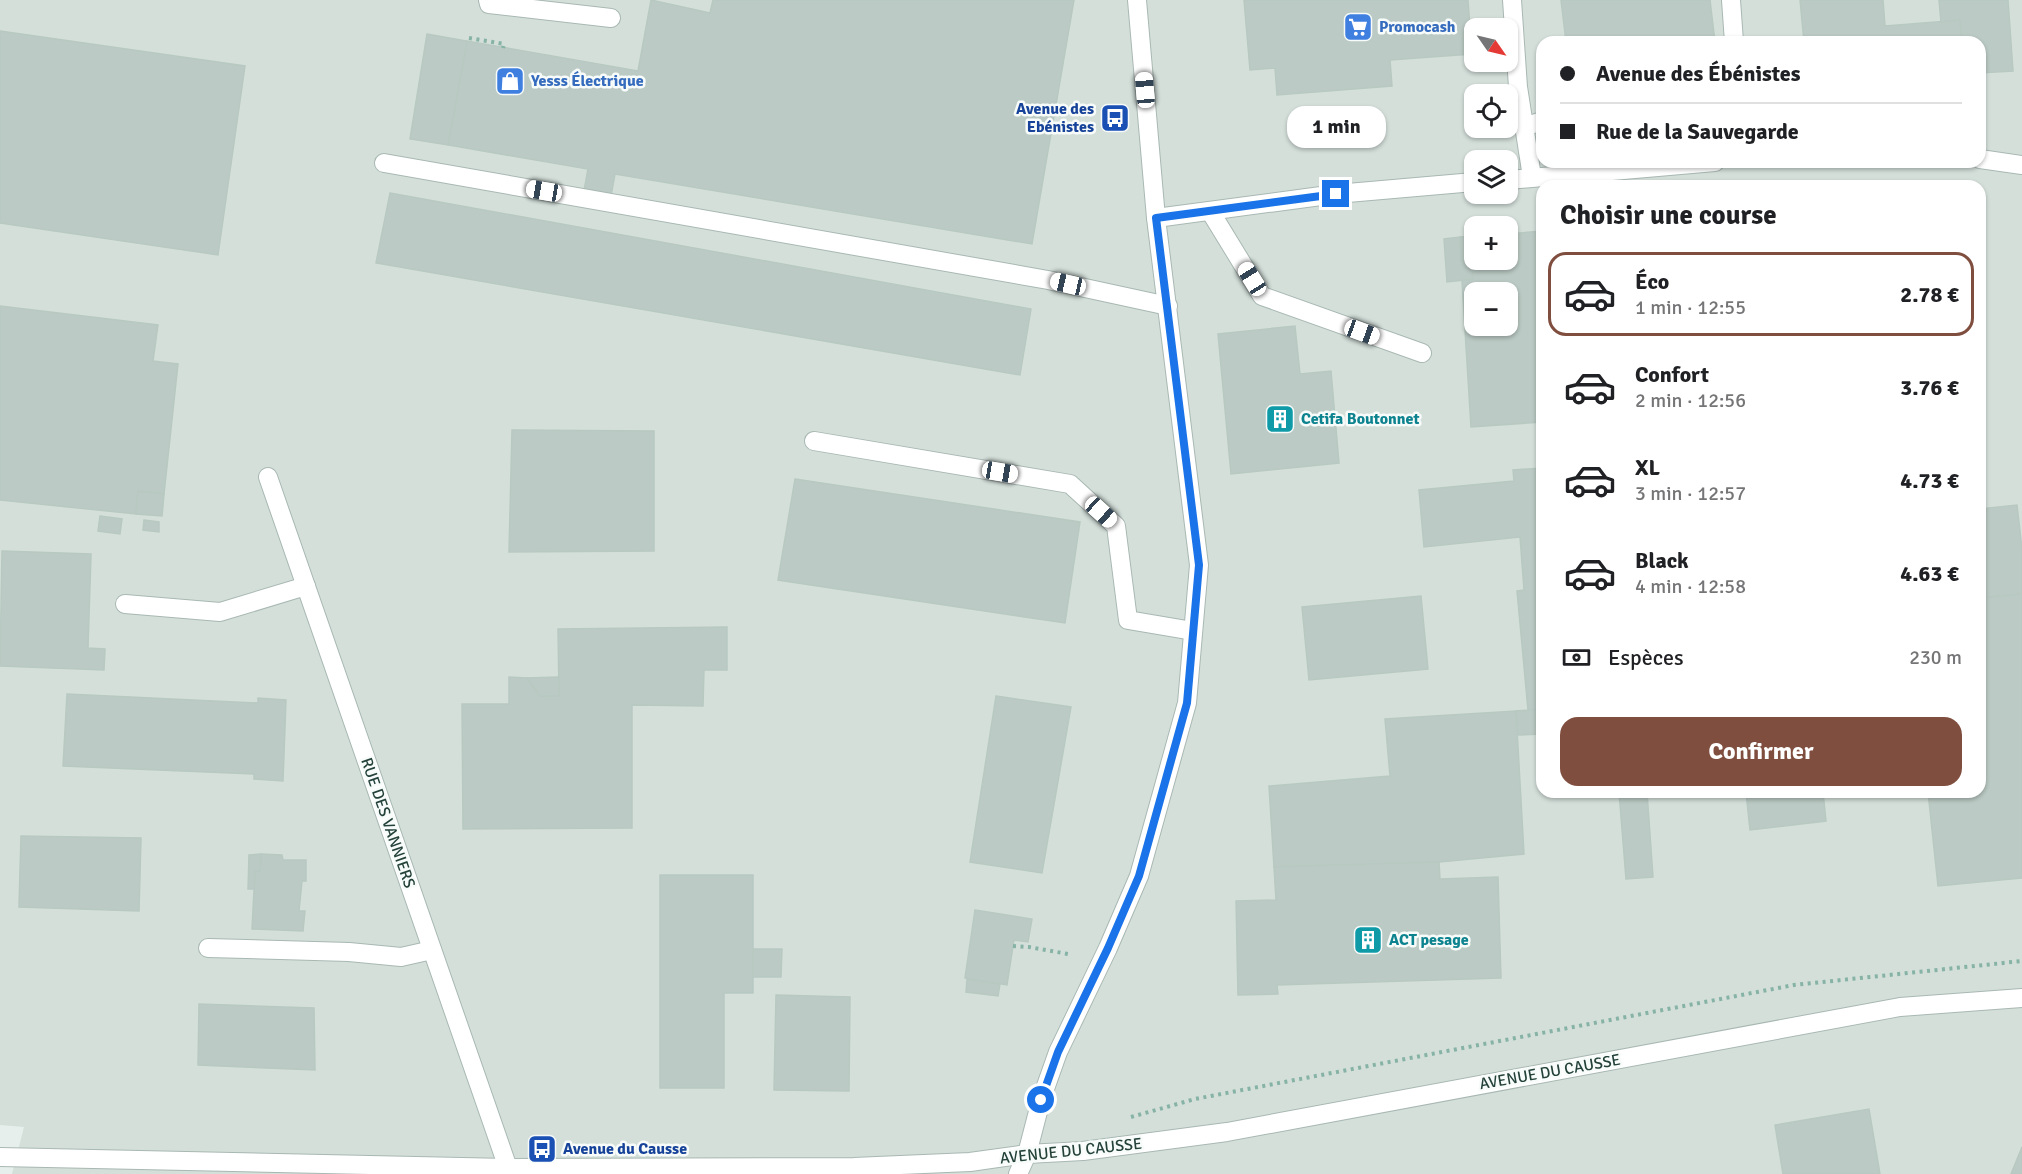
<!DOCTYPE html>
<html lang="fr">
<head>
<meta charset="utf-8">
<style>
  body { margin:0; font-family:Signika,sans-serif; background:#f6f6f6; color:#202124; height:100vh; display:flex; flex-direction:column; font-size:22px; white-space:nowrap }
  * { box-sizing:border-box; margin:0 }
  p { font-size:20px; color:#757577 }
  .icon { flex:none; width:33px; height:33px; fill:none; stroke:currentColor; stroke-width:2; stroke-linecap:round; stroke-linejoin:round }
  .map { position:relative; flex:1; overflow:hidden }
  .side { position:absolute; left:1536px; top:180px; width:450px; height:618px; display:flex; flex-direction:column; background:#fff; border-radius:18px; box-shadow:0 2px 4px #0004 }
  .side>* { flex:none }
  .hud { position:absolute; left:1536px; top:36px; width:450px; height:132px; border-radius:18px; box-shadow:0 2px 4px #0004; display:grid; align-content:center; height:132px; padding:0 24px; background:#fff }
  .needle { width:39px; rotate:124deg }
  .fabs { position:absolute; left:1464px; top:18px; display:grid; gap:12px }
  .fabs a { display:grid; place-items:center; width:54px; height:54px; border-radius:12px; background:#fff; box-shadow:0 2px 4px #0004; font-size:30px }
  .end { position:absolute; width:27px; height:27px; margin:-14px; border:8px solid #1a73e8; background:#fff; box-shadow:0 0 0 3px #fff }
  .from { border-radius:50% }
  .bubble { position:absolute; height:42px; border-radius:18px; background:#fff; box-shadow:0 2px 4px #0004; font-size:20px; font-weight:700; line-height:42px; text-align:center }
  .car { position:absolute; width:18px; height:36px; margin:-18px -9px; border-radius:8px; box-shadow:0 0 4px 2px #0007; background:linear-gradient(#fff 24%,#345 0 40%,#fff 0 76%,#345 0 86%,#fff 0) }
  .hud b { display:flex; align-items:center; gap:21px; height:57px; font-size:22px }
  .hud b+b { border-top:2px solid #e0e0e0 }
  .hud i { width:15px; height:15px; background:#202124 }
  ul { padding:0; list-style:none }
  li { display:flex; align-items:center; gap:18px; height:84px; margin:0 12px 9px; padding:0 12px; border:3px solid transparent; border-radius:18px }
  li div { flex:1 }
  li b { display:block; font-size:22px }
  li em { font-style:normal; font-weight:700 }
  li.on { border-color:#7f4e3f }
  li>.icon { width:54px; height:54px; stroke-width:1.5 }
  h2 { padding:0 24px; font-size:27px; line-height:72px }
  .pay { display:flex; align-items:center; gap:15px; height:66px; padding:0 24px; font-size:22px }
  .pay p { margin-inline-start:auto }
  .action { display:flex; gap:12px; margin-top:auto; padding:12px 24px }
  .action a { flex:1; height:69px; border-radius:18px; background:#7f4e3f; color:#fff; font-size:24px; font-weight:700; line-height:69px; text-align:center }
  .map>svg:first-child { display:block }
  .built { fill:#d4dfda; fill-rule:evenodd }
  .building { fill:#bbcac4; stroke:#b8c9c2; stroke-width:1.5; fill-rule:evenodd }
  .lines { fill:none; stroke-linecap:round; stroke-linejoin:round }
  .minor-casing { stroke:#a8b8b2; stroke-width:20 }
  .path { stroke:#86b3a5; stroke-width:4; stroke-dasharray:3 4.5; stroke-linecap:butt }
  .minor { stroke:#fff; stroke-width:18 }
  .route { stroke:#1a73e8; stroke-width:8 }
  .labels { text-anchor:middle; dominant-baseline:central; stroke-width:5; stroke-linejoin:round; paint-order:stroke }
  .shop-label { font-size:16px; font-weight:bold; fill:#366cbe; stroke:#f7fbf9; text-anchor:start }
  .transit-label { font-size:16px; font-weight:bold; fill:#164399; stroke:#f7fbf9; text-anchor:end }
  .culture-label { font-size:16px; font-weight:bold; fill:#0d838f; stroke:#f7fbf9; text-anchor:start }
  .street-label { font-size:16px; fill:#24423a; stroke:#f7fbf9 }
</style>
</head>
<body>
<div class="map">
<svg width="2022" height="1174" viewBox="0 0 2022 1174">
  <rect width="100%" height="100%" fill="#e6efeb"/>
  <path class="built" d="M0,0H2022V1174H12L24,1127L0,1125ZM1474,28H1508V62H1474ZM1542,42H1980V162H1542ZM1474,94H1508V128H1474ZM1474,160H1508V194H1474ZM1542,186H1980V792H1542ZM1474,226H1508V260H1474ZM1474,292H1508V326H1474Z"/>
  <g class="building">
    <path d="M651,0L710,13L713,0H1074L1032,244L615,174L611,196L584,191L588,169L448,145L467,41L638,71Z"/>
    <path d="M1244,0H1468L1472,54L1390,60L1392,86L1277,95L1275,68L1250,70Z"/>
    <path d="M1561,0H1710L1715,42H1566Z"/>
    <path d="M1800,0H1883L1885,26L1960,20L1962,42H1804Z"/>
    <path d="M1939,0H2008L2013,71L1980,73V42H1962L1960,20L1941,22Z"/>
    <path d="M0,31L245,66L218,255L0,223Z"/>
    <path d="M427,34L467,41L448,145L410,139Z"/>
    <path d="M1112,110H1122L1123,127L1113,128Z"/>
    <path d="M390,193L1031,309L1020,375L376,263Z"/>
    <path d="M1542,231V422L1471,427L1462,281L1473,279L1471,260L1461,261L1460,237L1474,236V260H1508V234ZM1474,292H1508V326H1474Z"/>
    <path d="M1460,237L1461,261L1471,260L1473,279L1447,282L1444,239Z"/>
    <path d="M0,306L158,325L153,361L178,364L164,494L138,491L136,514L0,500Z"/>
    <path d="M1295,326L1300,374L1331,371L1339,463L1231,474L1218,334Z"/>
    <path d="M512,430L654,431V551L509,552Z"/>
    <path d="M1542,468V709L1528,710L1517,591L1524,590L1520,537L1424,547L1419,490L1514,481L1513,470Z"/>
    <path d="M795,479L1080,522L1065,623L778,580Z"/>
    <path d="M138,491L164,494L162,516L136,514Z"/>
    <path d="M2017,505L2022,549V594L1980,598V509Z"/>
    <path d="M100,516L122,519L120,534L98,531Z"/>
    <path d="M144,520L159,522V532L143,530Z"/>
    <path d="M2,551L91,554L88,648L105,649L104,670L0,666Z"/>
    <path d="M2022,594V878L1938,886L1928,792H1980V598Z"/>
    <path d="M1421,596L1428,669L1309,680L1302,607Z"/>
    <path d="M727,627V670H704L703,706L632,705V828L463,829L462,704H509V677L527,678L540,696H559L558,629Z"/>
    <path d="M559,677V696H540L527,678Z"/>
    <path d="M67,694L258,703V698L286,700L283,781L254,779V774L63,766Z"/>
    <path d="M996,696L1071,707L1042,873L970,862Z"/>
    <path d="M1542,709V734L1518,735L1516,711Z"/>
    <path d="M1516,711L1524,854L1439,862L1274,867L1269,786L1390,776L1385,719Z"/>
    <path d="M1619,792H1647L1653,877L1626,879Z"/>
    <path d="M1746,792H1823L1826,821L1750,830Z"/>
    <path d="M21,836L141,838L139,911L19,907Z"/>
    <path d="M261,854L282,855L283,860H306V881H302L299,911H305L303,931L252,929L255,871H260Z"/>
    <path d="M261,854L260,871H255L254,889H248L249,855Z"/>
    <path d="M1439,862L1440,879L1498,877L1501,978L1277,985L1278,994L1238,995L1236,901L1276,900L1274,867Z"/>
    <path d="M660,875H753V993H724V1088H660Z"/>
    <path d="M975,910L1032,919L1028,942L1014,940L1007,985L965,978Z"/>
    <path d="M753,949H782L781,977H753Z"/>
    <path d="M967,979L1000,984L998,996L966,992Z"/>
    <path d="M776,995L850,997L849,1091L774,1090Z"/>
    <path d="M199,1004L314,1008L315,1070L198,1065Z"/>
    <path d="M1869,1109L1880,1174H1783L1775,1125Z"/>
    <path d="M2022,1147V1174H2011Z"/>
  </g>
  <g class="lines">
    <g class="minor-casing">
      <g id="minor">
        <path d="M488,0L489,4L611,18"/>
        <path d="M1512,0L1518,87L1532,177"/>
        <path d="M1731,0L1734,42"/>
        <path d="M1524,127L1542,121"/>
        <path d="M1980,159L2022,165"/>
        <path d="M384,163L1048,280L1168,306"/>
        <path d="M1508,180L1715,162"/>
        <path d="M1210,211L1262,296L1422,353"/>
        <path d="M1156,218L1336,194L1474,182"/>
        <path d="M814,441L1070,484L1116,526L1128,620L1193,631"/>
        <path d="M268,477L508,1168"/>
        <path d="M125,604L220,612L306,586"/>
        <path d="M208,948L349,952L401,957L432,950"/>
        <path d="M0,1157L508,1168L854,1167L970,1162L1027,1154L1083,1151L1227,1132L1900,1007L2022,998"/>
        <path d="M1018,1174L1027,1154L1041,1100L1058,1052L1108,948L1139,876L1187,703L1199,565L1156,218L1137,0"/>
      </g>
    </g>
    <g class="path">
      <path d="M469,38L504,44L503,48"/>
      <path d="M1013,946L1029,947L1068,954"/>
      <path d="M1131,1117L1195,1099L1794,985L2022,961"/>
    </g>
    <use href="#minor" class="minor"/>
  </g>
  <g class="lines">
    <path class="route" d="M1041,1100L1058,1052L1108,948L1139,876L1187,703L1199,565L1156,218L1336,194"/>
  </g>
  <defs>
    <g id="supermarket-square" transform="scale(1.5)"><rect x="-9" y="-9" width="18" height="18" rx="4" fill="#3f7fe0" stroke="#f7fbf9"/><path d="M-6-5.5h2.5l.6 2H6L4.5 2H-2.5L-4.4-4H-6ZM-1.5 3.2a1.3 1.3 0 1 0 .1 0ZM3 3.2a1.3 1.3 0 1 0 .1 0Z" fill="#fff"/></g>
    <g id="shop-square" transform="scale(1.5)"><rect x="-9" y="-9" width="18" height="18" rx="4" fill="#3f7fe0" stroke="#f7fbf9"/><path d="M-5-2.5h2.3a2.7 3.5 0 0 1 5.4 0H5L5.5 6h-11ZM-1.5-2.5h3a1.5 2.3 0 0 0-3 0Z" fill="#fff"/></g>
    <g id="bus-square" transform="scale(1.5)"><rect x="-9" y="-9" width="18" height="18" rx="4" fill="#1a4fb4" stroke="#f7fbf9"/><path d="M-5-6H5V4H4V6H2V4H-2V6H-4V4H-5ZM-3.5-4V0h7V-4ZM-3.5 1.2v1.5H-2V1.2ZM2 1.2v1.5H3.5V1.2Z" fill="#fff"/></g>
    <g id="building-square" transform="scale(1.5)"><rect x="-9" y="-9" width="18" height="18" rx="4" fill="#0f9aa8" stroke="#f7fbf9"/><path d="M-4-6H4V6H1V3H-1V6H-4ZM-2.5-4.3h1.7v1.8h-1.7ZM.8-4.3h1.7v1.8H.8ZM-2.5-1h1.7V.8h-1.7ZM.8-1h1.7V.8H.8Z" fill="#fff"/></g>
  </defs>
  <g fill-rule="evenodd">
    <use href="#supermarket-square" x="1358" y="27"/>
    <use href="#shop-square" x="510" y="81"/>
    <use href="#bus-square" x="1115" y="118"/>
    <use href="#building-square" x="1280" y="419"/>
    <use href="#building-square" x="1368" y="940"/>
    <use href="#bus-square" x="542" y="1149"/>
  </g>
  <g class="labels">
    <g class="shop-label">
      <text x="1379" y="27">Promocash</text>
      <text x="531" y="81">Yesss Électrique</text>
    </g>
    <g class="transit-label">
      <text x="1094" y="109">Avenue des<tspan x="1094" dy="18">Ebénistes</tspan></text>
      <text x="563" y="1149" text-anchor="start">Avenue du Causse</text>
    </g>
    <g class="culture-label">
      <text x="1301" y="419">Cetifa Boutonnet</text>
      <text x="1389" y="940">ACT pesage</text>
    </g>
    <g class="street-label">
      <text transform="translate(388 823) rotate(71)">RUE DES VANNIERS</text>
      <text transform="translate(1550 1072) rotate(-10)">AVENUE DU CAUSSE</text>
      <text transform="translate(1071 1151) rotate(-6)">AVENUE DU CAUSSE</text>
    </g>
  </g>
</svg>
<div class="fabs">
<a><svg class="needle" viewBox="-14 -14 28 28"><path d="M0-13l5 13h-10z" fill="#e53935"/><path d="M0 13l5-13h-10z" fill="#757577"/></svg></a>
<a><svg class="icon" aria-label="locate" viewBox="0 0 24 24"><circle cx="12" cy="12" r="6"/><path d="M12 2v4M12 18v4M2 12h4M18 12h4"/></svg></a>
<a><svg class="icon" aria-label="layers" viewBox="0 0 24 24"><path d="M12 4l9 5-9 5-9-5zM3 14l9 5 9-5"/></svg></a>
<a>+</a>
<a>−</a>
</div>
<i class="end from" style="left:1041px;top:1100px"></i>
<i class="end" style="left:1336px;top:194px"></i>
<div class="bubble" style="left:1287px;top:106px;width:99px">1 min</div>
<i class="car" style="left:1145px;top:90px;rotate:355deg"></i>
<i class="car" style="left:544px;top:191px;rotate:280deg"></i>
<i class="car" style="left:1252px;top:279px;rotate:328deg"></i>
<i class="car" style="left:1068px;top:284px;rotate:283deg"></i>
<i class="car" style="left:1362px;top:332px;rotate:110deg"></i>
<i class="car" style="left:1000px;top:472px;rotate:100deg"></i>
<i class="car" style="left:1101px;top:512px;rotate:132deg"></i>
<div class="hud">
<b><i class="from"></i>Avenue des Ébénistes</b>
<b><i></i>Rue de la Sauvegarde</b>
</div>
<section class="side">
<h2>Choisir une course</h2>
<ul>
<li class="on"><svg class="icon" aria-label="car" viewBox="0 0 24 24"><path d="M5 17H2v-5l4-1 3-4h7l3 4 3 1v5h-3M9 17h6M6 11h13"/><circle cx="7" cy="17" r="2"/><circle cx="17" cy="17" r="2"/></svg><div><b>Éco</b><p>1 min · 12:55</p></div><em>2.78 €</em></li>
<li><svg class="icon" aria-label="car" viewBox="0 0 24 24"><path d="M5 17H2v-5l4-1 3-4h7l3 4 3 1v5h-3M9 17h6M6 11h13"/><circle cx="7" cy="17" r="2"/><circle cx="17" cy="17" r="2"/></svg><div><b>Confort</b><p>2 min · 12:56</p></div><em>3.76 €</em></li>
<li><svg class="icon" aria-label="car" viewBox="0 0 24 24"><path d="M5 17H2v-5l4-1 3-4h7l3 4 3 1v5h-3M9 17h6M6 11h13"/><circle cx="7" cy="17" r="2"/><circle cx="17" cy="17" r="2"/></svg><div><b>XL</b><p>3 min · 12:57</p></div><em>4.73 €</em></li>
<li><svg class="icon" aria-label="car" viewBox="0 0 24 24"><path d="M5 17H2v-5l4-1 3-4h7l3 4 3 1v5h-3M9 17h6M6 11h13"/><circle cx="7" cy="17" r="2"/><circle cx="17" cy="17" r="2"/></svg><div><b>Black</b><p>4 min · 12:58</p></div><em>4.63 €</em></li>
</ul>
<div class="pay"><svg class="icon" aria-label="cash" viewBox="0 0 24 24"><path d="M3 7h18v10H3z"/><circle cx="12" cy="12" r="2"/></svg>Espèces<p>230 m</p></div>
<div class="action"><a>Confirmer</a></div>
</section>
</div>
</body>
</html>
